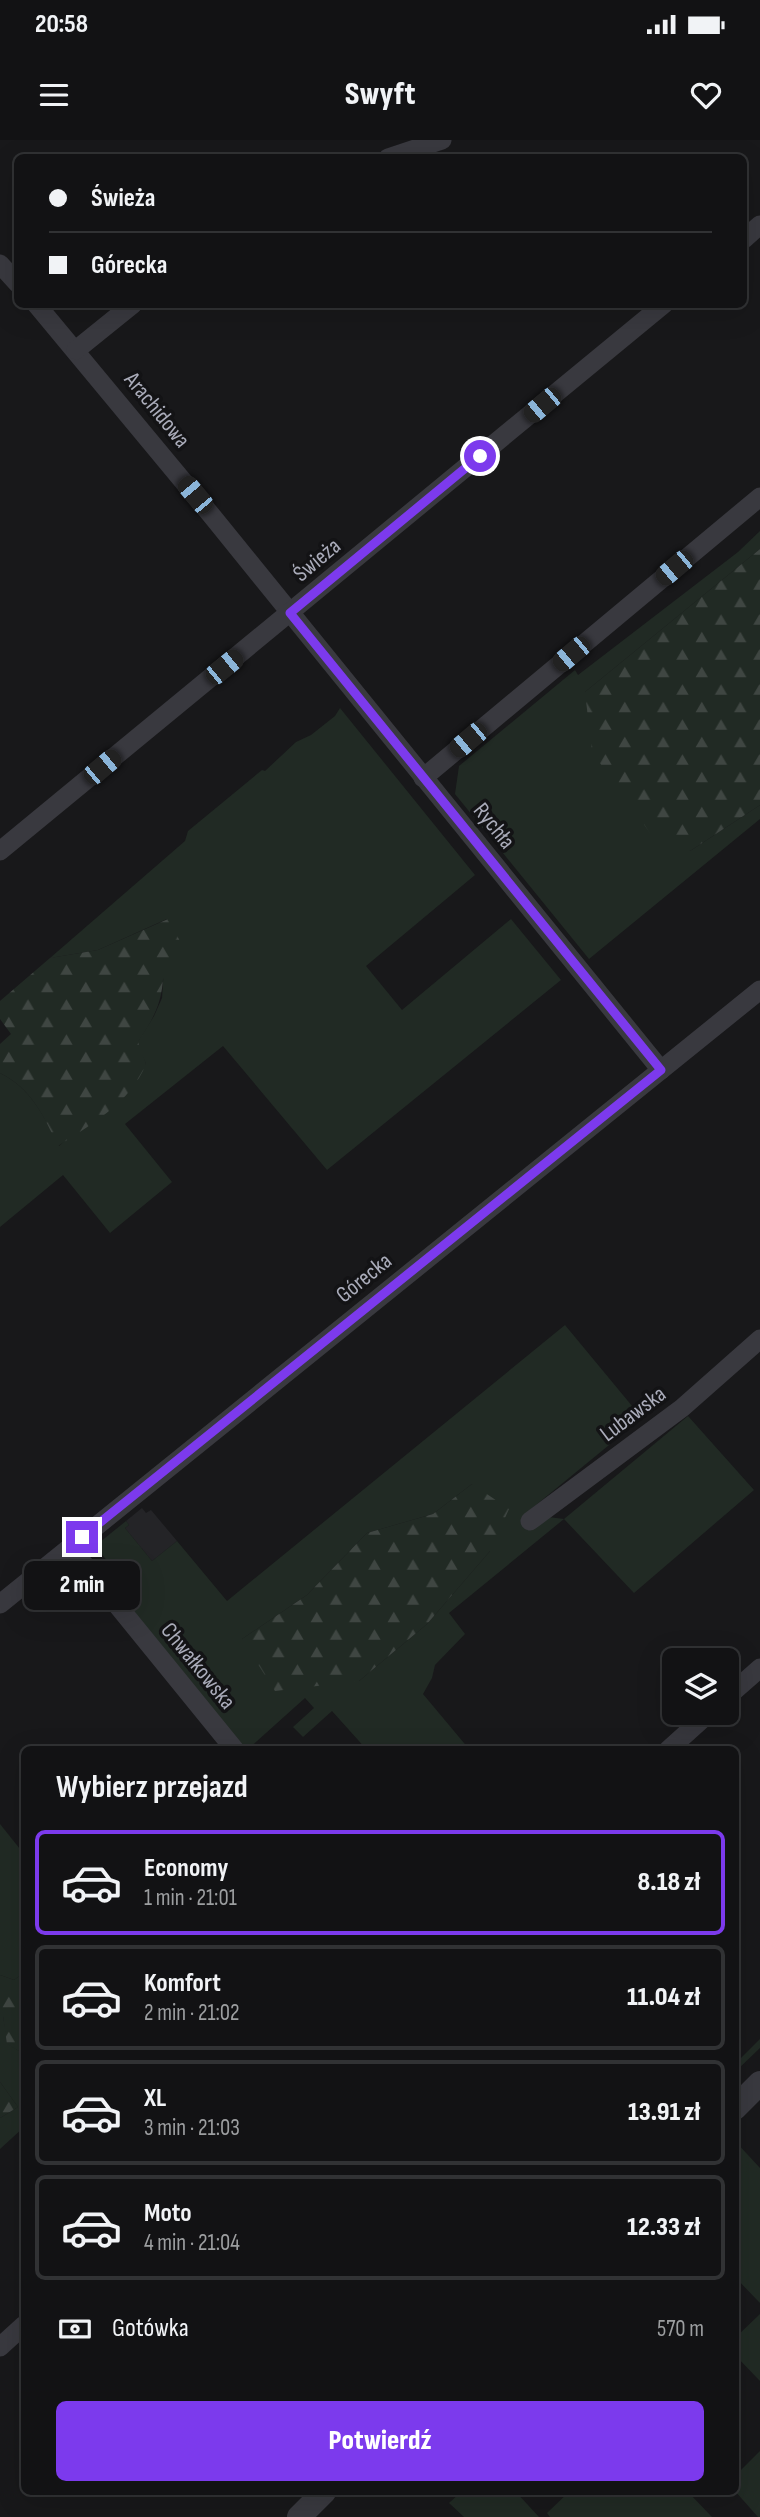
<!DOCTYPE html>
<html lang="pl">
<head>
<meta charset="utf-8">
<style>
  body { margin:0; font-family:"Sofia Sans Condensed",sans-serif; background:#1b1b1d; color:#f1f3f6; height:100vh; display:flex; flex-direction:column; font-size:26px; white-space:nowrap }
  * { box-sizing:border-box; margin:0 }
  p { font-size:23px; color:#9c9ea0 }
  .icon { flex:none; width:38px; height:38px; fill:none; stroke:currentColor; stroke-width:2; stroke-linecap:round; stroke-linejoin:round }
  .map { position:relative; flex:1; overflow:hidden }
  .side { position:absolute; left:21px; top:1606px; width:718px; height:749px; display:flex; flex-direction:column; background:#121214; border-radius:10px; box-shadow:0 7px 28px #0002,0 0 0 2px #313234 }
  .side>* { flex:none }
  .hud { position:absolute; left:14px; top:14px; width:733px; height:154px; border-radius:10px; box-shadow:0 7px 28px #0002,0 0 0 2px #313234; display:grid; align-content:center; height:154px; padding:0 35px; background:#121214 }
  .buttons { position:absolute; left:662px; top:1508px; display:grid; gap:14px }
  .buttons a { display:grid; place-items:center; width:77px; height:77px; border-radius:10px; background:#121214; box-shadow:0 7px 28px #0002,0 0 0 2px #313234; font-size:35px }
  .end { position:absolute; width:32px; height:32px; margin:-16px; border:9px solid #7c3aed; background:#fff; box-shadow:0 0 0 4px #fff }
  .from { border-radius:50% }
  .bubble { position:absolute; height:49px; border-radius:10px; background:#121214; box-shadow:0 7px 28px #0002,0 0 0 2px #313234; font-size:23px; font-weight:800; line-height:49px; text-align:center }
  .car { position:absolute; width:21px; height:42px; margin:-21px -10px; border-radius:9px; box-shadow:0 0 5px 2px #0007; background:linear-gradient(#222 24%,#8ab4d8 0 40%,#222 0 76%,#8ab4d8 0 86%,#222 0) }
  .hud b { display:flex; align-items:center; gap:24px; height:66px; font-size:26px }
  .hud b+b { border-top:2px solid #313234 }
  .hud i { width:18px; height:18px; background:#f1f3f6 }
  ul { padding:0; list-style:none }
  li { display:flex; align-items:center; gap:21px; height:105px; margin:0 14px 10px; padding:0 21px; border:4px solid #313234; border-radius:10px }
  li div { flex:1 }
  li b { display:block; font-size:26px }
  li em { font-style:normal; font-weight:800 }
  li.on { border-color:#7c3aed }
  li>.icon { width:63px; height:63px; stroke-width:1.5 }
  h2 { padding:0 35px; font-size:32px; line-height:84px }
  .pay { display:flex; align-items:center; gap:18px; height:77px; padding:0 35px; font-size:26px }
  .pay p { margin-inline-start:auto }
  .cta { display:flex; gap:14px; margin-top:auto; padding:14px 35px }
  .cta a { flex:1; height:80px; border-radius:10px; background:#7c3aed; color:#fff; font-size:28px; font-weight:800; line-height:80px; text-align:center }
  .status { display:flex; justify-content:space-between; align-items:center; height:49px; padding:0 35px; background:#121214; direction:ltr }
  .status svg { height:19px; fill:currentColor }
  header { display:flex; justify-content:space-between; align-items:center; height:91px; padding:0 35px; background:#121214; font-size:32px; font-weight:800 }
  .map>svg:first-child { display:block }
  .built { fill:#242427 }
  .grass { fill:#212a24; fill-rule:evenodd }
  .forest { fill:url(#forest-firs) }
  .lines { fill:none; stroke-linecap:round; stroke-linejoin:round }
  .minor { stroke:#39393f; stroke-width:19 }
  .tertiary { stroke:#39393f; stroke-width:24 }
  .route { stroke:#7c3aed; stroke-width:9 }
  .labels { text-anchor:middle; dominant-baseline:central; stroke-width:7; stroke-linejoin:round; paint-order:stroke }
  .street-label { font-size:23px; fill:#aaacba; stroke:#131315 }
</style>
</head>
<body>
<div class="status"><b>20:58</b><svg viewBox="0 0 49 12"><path d="M0 12V9h3v3zM5 12V6h3v6zM10 12V3h3v9zM15 12V0h3v12zM26 1h20v11H26zM47 4h2v5h-2z"/></svg></div>
<header><svg class="icon" aria-label="menu" viewBox="0 0 24 24"><path d="M4 6h16M4 12h16M4 18h16"/></svg>Swyft<svg class="icon" aria-label="heart" viewBox="0 0 24 24"><path d="M12 20l-8-8c-3-5 5-10 8-4 3-6 11-1 8 4z"/></svg></header>
<div class="map">
<svg width="760" height="2377" viewBox="0 0 760 2377">
  <defs>
    <pattern id="forest-firs" width="22" height="20" patternUnits="userSpaceOnUse" patternTransform="scale(1.75)"><rect width="22" height="20" fill="#212a24"/><path d="M5 1l3.5 6h-7zM16 11l3.5 6h-7z" fill="#3f4642"/></pattern>
  </defs>
  <rect width="100%" height="100%" fill="#18181a"/>
  <path class="built" d="M142,1368L146,1373L151,1370L177,1401L152,1421L125,1388L129,1385L126,1381Z"/>
  <g class="grass">
    <path d="M760,391V409L585,552L690,711L760,665V679L589,819L455,654L459,626L575,530L578,535L738,412Z"/>
    <path d="M340,568L475,735L366,826L402,870L511,779L561,840L327,1030L223,906L125,984L172,1042L110,1093L63,1035L0,1087V933C31,948 44,976 59,1006L146,924L137,903L154,876L162,858L167,779L98,810L50,818L185,701L188,691L262,630L265,631L296,602L311,595L335,576Z"/>
    <path d="M565,1185L642,1278L525,1374L564,1379L688,1276L754,1350L634,1453L564,1379L449,1473L465,1494L435,1525L432,1538L423,1554L469,1609L467,1610H367L332,1571L303,1597L293,1587L314,1568L305,1558L247,1610H243L98,1432L109,1423L95,1406L126,1381L129,1385L125,1388L152,1421L177,1401L227,1461ZM472,1344L490,1411L427,1484L359,1541L242,1499L307,1455L367,1393L433,1374Z"/>
    <path d="M0,1684L24,1714V1833L14,1840L0,1835Z"/>
    <path d="M0,1876H3L8,1904L24,1914V1987L0,2009V1978L18,1967L0,1942Z"/>
    <path d="M760,1899V1908L735,1932V1924Z"/>
    <path d="M735,2001L760,2028V2163L735,2137Z"/>
    <path d="M760,2174V2241L735,2215V2198Z"/>
    <path d="M760,2311V2377H758L735,2351V2336Z"/>
    <path d="M461,2352H516L539,2377H464L449,2363Z"/>
    <path d="M569,2352H688L712,2377H550L547,2373Z"/>
  </g>
  <g class="forest">
    <path d="M760,409V665L690,711L653,697L592,612L585,552Z"/>
    <path d="M168,779L181,803L182,820L163,839C161,867 152,880 138,902L146,924C131,962 92,984 58,1006C44,976 31,948 0,933V904L11,894L0,879V861L50,818L98,810Z"/>
    <path d="M472,1344L509,1369L490,1411L427,1484L359,1541L275,1551L242,1499L307,1455L367,1393L433,1374Z"/>
    <path d="M24,1833V1914L7,1904L3,1876H0V1835L14,1840Z"/>
    <path d="M0,1942L18,1967L0,1978Z"/>
  </g>
  <g class="lines">
    <g class="minor">
      <path d="M388,18L442,0"/>
      <path d="M744,99L760,85"/>
      <path d="M0,124L18,144"/>
      <path d="M36,164L212,376L661,930"/>
      <path d="M76,210L133,164"/>
      <path d="M423,638L760,357"/>
      <path d="M0,711L664,164"/>
      <path d="M530,1381L682,1268L760,1199"/>
      <path d="M70,1407L235,1610"/>
      <path d="M0,1464L760,850"/>
      <path d="M726,1558L760,1528"/>
      <path d="M668,1610L709,1573"/>
      <path d="M0,2207L24,2185"/>
    </g>
    <g class="tertiary">
      <path d="M735,1968L760,1943"/>
      <path d="M299,2377L324,2352"/>
    </g>
  </g>
  <g class="lines">
    <path class="route" d="M82,1397L661,930L290,473L480,316"/>
  </g>
  <g class="labels">
    <g class="street-label">
      <text transform="translate(157 270) rotate(51)">Arachidowa</text>
      <text transform="translate(317 420) rotate(-40)">Świeża</text>
      <text transform="translate(494 686) rotate(51)">Rychła</text>
      <text transform="translate(364 1138) rotate(-39)">Górecka</text>
      <text transform="translate(633 1274) rotate(-37)">Lubawska</text>
      <text transform="translate(198 1526) rotate(51)">Chwałkowska</text>
    </g>
  </g>
</svg>
<div class="buttons">
<a><svg class="icon" aria-label="layers" viewBox="0 0 24 24"><path d="M12 4l9 5-9 5-9-5zM3 14l9 5 9-5"/></svg></a>
</div>
<i class="end from" style="left:480px;top:316px"></i>
<i class="end" style="left:82px;top:1397px"></i>
<div class="bubble" style="left:24px;top:1421px;width:116px">2 min</div>
<i class="car" style="left:542px;top:265px;rotate:230deg"></i>
<i class="car" style="left:195px;top:355px;rotate:320deg"></i>
<i class="car" style="left:674px;top:428px;rotate:230deg"></i>
<i class="car" style="left:571px;top:514px;rotate:230deg"></i>
<i class="car" style="left:224px;top:527px;rotate:51deg"></i>
<i class="car" style="left:468px;top:600px;rotate:230deg"></i>
<i class="car" style="left:102px;top:627px;rotate:50deg"></i>
<div class="hud">
<b><i class="from"></i>Świeża</b>
<b><i></i>Górecka</b>
</div>
<section class="side">
<h2>Wybierz przejazd</h2>
<ul>
<li class="on"><svg class="icon" aria-label="car" viewBox="0 0 24 24"><path d="M5 17H2v-5l4-1 3-4h7l3 4 3 1v5h-3M9 17h6M6 11h13"/><circle cx="7" cy="17" r="2"/><circle cx="17" cy="17" r="2"/></svg><div><b>Economy</b><p>1 min · 21:01</p></div><em>8.18 zł</em></li>
<li><svg class="icon" aria-label="car" viewBox="0 0 24 24"><path d="M5 17H2v-5l4-1 3-4h7l3 4 3 1v5h-3M9 17h6M6 11h13"/><circle cx="7" cy="17" r="2"/><circle cx="17" cy="17" r="2"/></svg><div><b>Komfort</b><p>2 min · 21:02</p></div><em>11.04 zł</em></li>
<li><svg class="icon" aria-label="car" viewBox="0 0 24 24"><path d="M5 17H2v-5l4-1 3-4h7l3 4 3 1v5h-3M9 17h6M6 11h13"/><circle cx="7" cy="17" r="2"/><circle cx="17" cy="17" r="2"/></svg><div><b>XL</b><p>3 min · 21:03</p></div><em>13.91 zł</em></li>
<li><svg class="icon" aria-label="car" viewBox="0 0 24 24"><path d="M5 17H2v-5l4-1 3-4h7l3 4 3 1v5h-3M9 17h6M6 11h13"/><circle cx="7" cy="17" r="2"/><circle cx="17" cy="17" r="2"/></svg><div><b>Moto</b><p>4 min · 21:04</p></div><em>12.33 zł</em></li>
</ul>
<div class="pay"><svg class="icon" aria-label="cash" viewBox="0 0 24 24"><path d="M3 7h18v10H3z"/><circle cx="12" cy="12" r="2"/></svg>Gotówka<p>570 m</p></div>
<div class="cta"><a>Potwierdź</a></div>
</section>
</div>
</body>
</html>
